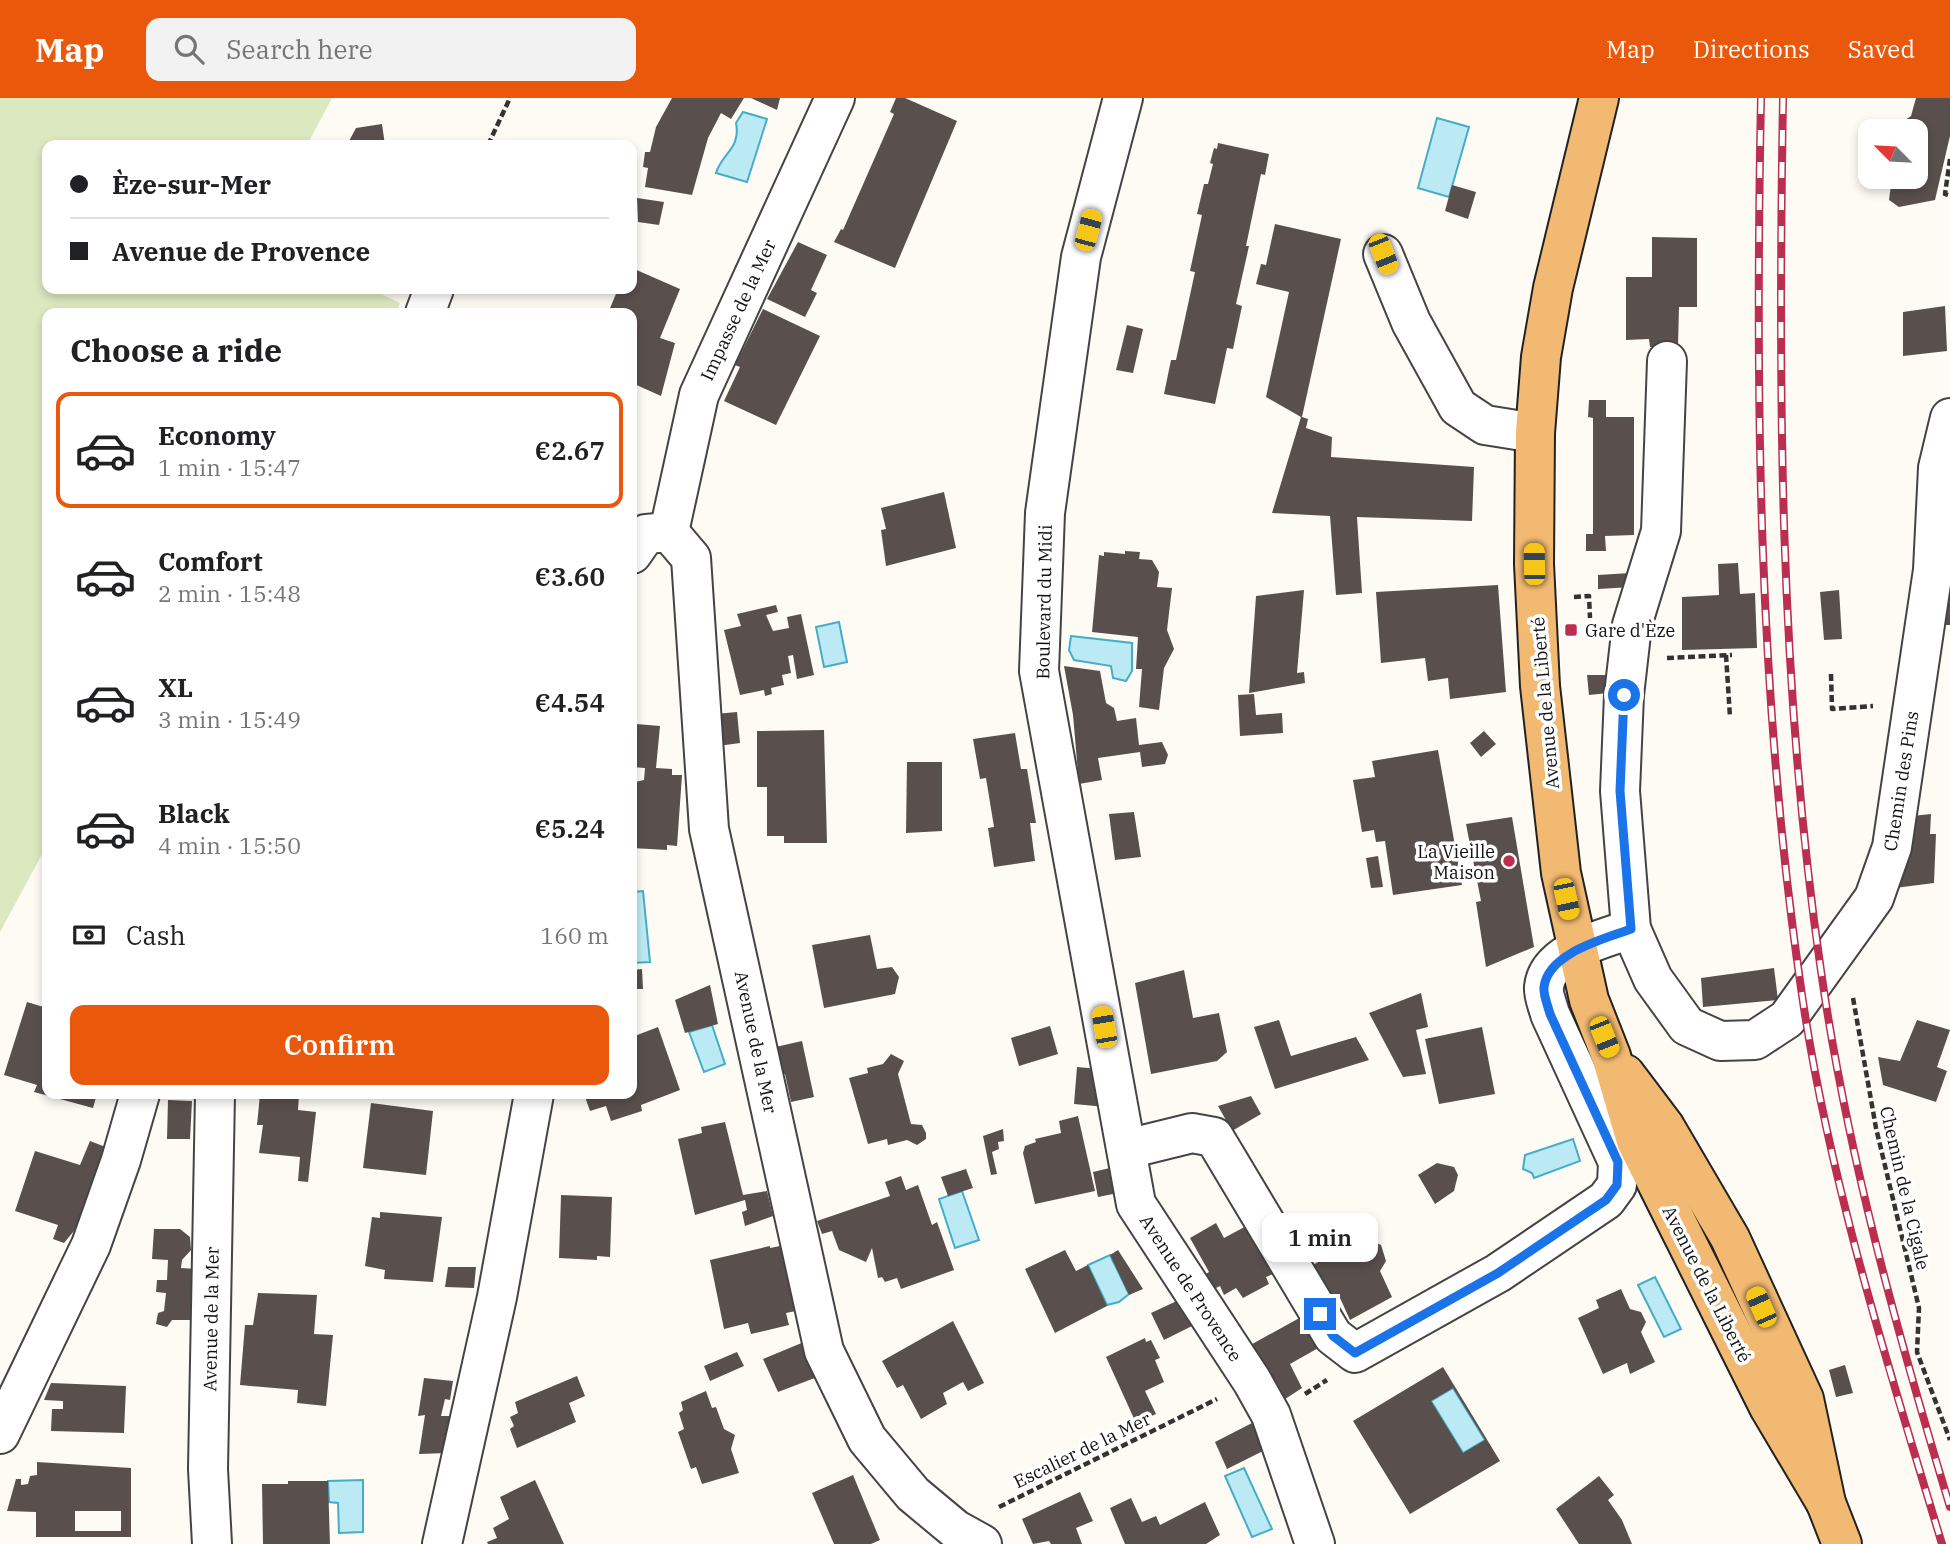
<!DOCTYPE html>
<html lang="en">
<head>
<meta charset="utf-8">
<style>
  body { margin:0; font-family:"IBM Plex Serif",serif; background:#f2f2f2; color:#202124; height:100vh; display:flex; flex-direction:column; font-size:26px; white-space:nowrap }
  * { box-sizing:border-box; margin:0 }
  p { font-size:23px; color:#757577 }
  .icon { flex:none; width:38px; height:38px; fill:none; stroke:currentColor; stroke-width:2; stroke-linecap:round; stroke-linejoin:round }
  .map { position:relative; flex:1; overflow:hidden }
  .panel { position:absolute; left:42px; top:210px; width:595px; height:791px; display:flex; flex-direction:column; background:#fff; border-radius:14px; box-shadow:0 4px 10px #0003 }
  .panel>* { flex:none }
  .hud { position:absolute; left:42px; top:42px; width:595px; height:154px; border-radius:14px; box-shadow:0 4px 10px #0003; display:grid; align-content:center; height:154px; padding:0 28px; background:#fff }
  .needle { width:46px; rotate:294deg }
  .fabs { position:absolute; left:1858px; top:21px; display:grid; gap:14px }
  .fabs a { display:grid; place-items:center; width:70px; height:70px; border-radius:14px; background:#fff; box-shadow:0 4px 10px #0003; font-size:35px }
  .end { position:absolute; width:32px; height:32px; margin:-16px; border:9px solid #1a73e8; background:#fff; box-shadow:0 0 0 4px #fff }
  .from { border-radius:50% }
  .bubble { position:absolute; height:49px; border-radius:14px; background:#fff; box-shadow:0 4px 10px #0003; font-size:23px; font-weight:600; line-height:49px; text-align:center }
  .car { position:absolute; width:21px; height:42px; margin:-21px -10px; border-radius:9px; box-shadow:0 0 5px 2px #0007; background:linear-gradient(#f5c518 24%,#345 0 40%,#f5c518 0 76%,#345 0 86%,#f5c518 0) }
  .hud b { display:flex; align-items:center; gap:24px; height:66px; font-size:26px }
  .hud b+b { border-top:2px solid #e0e0e0 }
  .hud i { width:18px; height:18px; background:#202124 }
  ul { padding:0; list-style:none }
  li { display:flex; align-items:center; gap:21px; height:116px; margin:0 14px 10px; padding:0 14px; border:4px solid transparent; border-radius:14px }
  li div { flex:1 }
  li b { display:block; font-size:26px }
  li em { font-style:normal; font-weight:600 }
  li.active { border-color:#ea580c }
  li>.icon { width:63px; height:63px; stroke-width:1.5 }
  h2 { padding:0 28px; font-size:32px; line-height:84px }
  .pay { display:flex; align-items:center; gap:18px; height:77px; padding:0 28px; font-size:26px }
  .pay p { margin-inline-start:auto }
  .button { display:flex; gap:14px; margin-top:auto; padding:14px 28px }
  .button a { flex:1; height:80px; border-radius:14px; background:#ea580c; color:#fff; font-size:28px; font-weight:600; line-height:80px; text-align:center }
  header { display:flex; align-items:center; gap:42px; box-sizing:border-box; height:98px; padding:0 35px; background:#ea580c; color:#fff }
  header strong { font-size:33px }
  nav { display:flex; gap:38px; margin-inline-start:auto; font-size:24px }
  .search { width:490px; height:63px; background:#f2f2f2; display:flex; align-items:center; gap:18px; box-sizing:border-box; padding:0 24px; border-radius:14px; color:#757577; font-size:26px }
  .map>svg:first-child { display:block }
  .green { fill:#dce8bf }
  .water { fill:#bceaf4; stroke:#46adc7; stroke-width:2 }
  .building { fill:#59504d; fill-rule:evenodd }
  .lines { fill:none; stroke-linecap:round; stroke-linejoin:round }
  .minor-casing { stroke:#444; stroke-width:42 }
  .major-casing { stroke:#222; stroke-width:42 }
  .path { stroke:#333; stroke-width:4.5; stroke-dasharray:7 3.5; stroke-linecap:butt }
  .minor { stroke:#fff; stroke-width:38 }
  .major { stroke:#f2b972; stroke-width:38 }
  .rail-casing { stroke:#bb2e50; stroke-width:8 }
  .rail { stroke:#fff; stroke-width:5; stroke-dasharray:16; stroke-linecap:butt }
  .route { stroke:#1a73e8; stroke-width:9 }
  .poi-dot { fill:#bb2e50; stroke:#fff; stroke-width:2.5 }
  .labels { text-anchor:middle; dominant-baseline:central; stroke-width:7; stroke-linejoin:round; paint-order:stroke }
  .street-label { font-size:18px; fill:#111; stroke:#fff }
  .poi-label { font-size:18px; fill:#111; stroke:#fff; text-anchor:start }
</style>
</head>
<body>
<header>
<strong>Map</strong>
<div class="search"><svg class="icon" aria-label="search" viewBox="0 0 24 24"><circle cx="10" cy="10" r="6"/><path d="M15 15l6 6"/></svg>Search here</div>
<nav><a>Map</a><a>Directions</a><a>Saved</a></nav>
</header>
<div class="map">
<svg width="1950" height="1446" viewBox="0 0 1950 1446">
  <rect width="100%" height="100%" fill="#fefbf5"/>
  <path class="green" d="M0,0H332L307,47H47V191H371L400,205L396,215H47V747L0,834Z"/>
  <g class="water">
    <path d="M743,14L767,21L747,84L716,75C722,55 741,51 736,25Z"/>
    <path d="M1437,20L1469,29L1449,99L1418,90Z"/>
    <path d="M839,524L847,564L824,569L816,529Z"/>
    <path d="M1071,538L1132,545V573L1126,583L1113,580L1111,568L1074,562L1069,552Z"/>
    <path d="M643,793L650,864L632,865V794Z"/>
    <path d="M712,927L725,966L704,974L689,934Z"/>
    <path d="M1573,1041L1580,1063L1534,1080L1532,1075L1523,1071L1525,1057Z"/>
    <path d="M962,1093L979,1142L955,1150L939,1101Z"/>
    <path d="M1110,1157L1129,1196L1119,1204L1107,1207L1088,1167Z"/>
    <path d="M1655,1179L1681,1231L1664,1239L1638,1187Z"/>
    <path d="M1453,1290L1485,1342L1463,1355L1431,1303Z"/>
    <path d="M1244,1370L1272,1431L1252,1439L1225,1378Z"/>
    <path d="M363,1382V1434L339,1435L338,1405L329,1404L328,1383Z"/>
  </g>
  <g class="building">
    <path d="M672,0H744L731,21L721,15L708,40L692,97L645,89L648,70L643,69L645,54H650L656,29Z"/>
    <path d="M751,0H780L777,12Z"/>
    <path d="M896,0H905L957,23L895,170L834,144L841,131L843,132L894,16L890,14Z"/>
    <path d="M1916,0H1950V38L1935,102L1899,109L1889,102L1892,79H1916V33H1903L1902,28L1905,22L1911,18Z"/>
    <path d="M382,26L385,47H341L343,43L348,45L356,30Z"/>
    <path d="M1218,45L1269,56L1265,77L1261,76L1246,148H1249L1236,206L1242,208L1233,251L1227,250L1215,306L1164,296L1171,262H1176L1195,174L1190,173L1202,117L1197,116L1204,86H1208L1213,66L1210,65L1214,50L1217,51Z"/>
    <path d="M1452,87L1476,94L1468,121L1445,113Z"/>
    <path d="M637,100L664,104L659,127L638,124Z"/>
    <path d="M1275,126L1341,141L1302,319L1308,321L1306,330L1332,339L1331,359L1474,369L1472,423L1357,419L1362,495L1336,497L1330,418L1272,415L1301,319L1266,299L1289,194L1256,186L1261,166L1266,167Z"/>
    <path d="M1652,139L1697,140V209H1679L1678,248L1650,249L1649,241L1626,242V179H1652Z"/>
    <path d="M798,144L827,157L811,192L817,195L805,219L767,201Z"/>
    <path d="M632,170L680,191L660,240L675,245L661,298L632,285V215H608L618,191H632Z"/>
    <path d="M1945,208L1947,253L1903,258V214Z"/>
    <path d="M763,211L820,238L776,327L724,303L740,269L735,267Z"/>
    <path d="M1127,227L1143,231L1133,275L1116,272Z"/>
    <path d="M1589,302H1606V319H1634V437L1605,438L1606,453H1586V436H1593V320L1588,319Z"/>
    <path d="M944,394L956,450L886,468L881,432L886,431L881,410Z"/>
    <path d="M1125,453L1140,454L1139,461L1152,462L1159,474L1157,489L1172,490L1167,532L1174,551L1164,570L1159,612L1139,609L1142,571H1136L1138,539L1092,534L1099,457L1104,458V454L1125,456Z"/>
    <path d="M1738,465L1740,496L1755,495L1757,550L1682,552V499L1719,497L1718,466Z"/>
    <path d="M1946,468H1950V527H1945Z"/>
    <path d="M1630,475L1632,489L1598,491V477Z"/>
    <path d="M1498,487L1506,594L1450,601L1448,580L1428,583L1425,560L1381,565L1376,494Z"/>
    <path d="M1304,492L1297,575L1304,574L1305,585L1249,595L1256,498Z"/>
    <path d="M1839,492L1842,541L1824,542L1820,494Z"/>
    <path d="M776,507L778,514L766,517L773,533L789,530L787,519L801,516L814,577L797,581L793,557L788,558L791,575L782,577L784,587L771,590L772,596L765,598L764,592L740,597L724,532L741,528L737,516Z"/>
    <path d="M1064,568L1100,573L1106,605L1114,610L1117,623L1136,620L1139,647L1162,644L1168,657L1165,666L1142,669L1140,654L1098,660L1102,682L1079,686L1073,617Z"/>
    <path d="M1587,577H1607L1608,595L1589,597Z"/>
    <path d="M1254,596L1256,617L1282,615L1283,635L1240,638L1238,597Z"/>
    <path d="M737,614L740,645L718,648L715,616Z"/>
    <path d="M636,626L660,628L656,670L672,671V677H682L677,748L667,747V752L632,750V690L635,684L644,682L645,670L632,669Z"/>
    <path d="M824,632L827,745H784V738H767V689H757V633Z"/>
    <path d="M1484,633L1496,646L1481,659L1470,645Z"/>
    <path d="M1015,635L1021,671H1027L1036,725H1030L1035,763L994,769L988,730L994,729L986,680L980,681L973,641Z"/>
    <path d="M1438,652L1462,787L1393,797L1385,743L1376,744L1374,732L1362,734L1353,682L1375,679L1372,663Z"/>
    <path d="M907,664H942V733L906,735Z"/>
    <path d="M1134,714L1141,759L1115,762L1109,716Z"/>
    <path d="M1931,716L1930,736H1936L1934,785L1895,790L1912,718Z"/>
    <path d="M1512,719L1534,849L1486,869L1476,804L1481,803L1466,726Z"/>
    <path d="M1378,758L1383,789L1371,790L1366,760Z"/>
    <path d="M870,837L877,871L892,869L899,879L895,896L824,910L812,847Z"/>
    <path d="M1774,870L1778,902L1703,909L1701,880Z"/>
    <path d="M642,871L643,891H632V872Z"/>
    <path d="M1184,872L1193,920L1219,915L1227,954L1217,963L1151,976L1135,885Z"/>
    <path d="M710,887L718,926L685,935L675,902Z"/>
    <path d="M1421,895L1428,929L1416,932L1426,976L1403,979L1369,915Z"/>
    <path d="M27,904L47,910V996H97L93,1010L34,994L37,987L4,977Z"/>
    <path d="M1279,922L1291,958L1356,939L1369,962L1275,991L1254,929Z"/>
    <path d="M1917,922L1950,932L1937,969L1947,973L1936,1004L1883,987L1878,959L1900,963Z"/>
    <path d="M1050,928L1058,956L1019,968L1011,940Z"/>
    <path d="M658,929L680,992L641,1007L642,1013L611,1023L606,1008L590,1013L584,996H632V939Z"/>
    <path d="M1482,929L1495,996L1439,1006L1425,941Z"/>
    <path d="M802,943L814,999L791,1004L785,976L777,978L771,950Z"/>
    <path d="M891,956L904,963L898,976L911,1026L922,1027L926,1035V1041L917,1047L907,1042L888,1047L887,1041L868,1046L849,980L868,975L867,970L883,966Z"/>
    <path d="M1077,969L1099,971L1106,1009L1074,1006Z"/>
    <path d="M260,996H299L298,1012L316,1014L308,1084L298,1083L300,1059L259,1055L263,1027H257Z"/>
    <path d="M1251,998L1261,1016L1232,1033L1218,1008Z"/>
    <path d="M168,1002L192,1003L190,1041H167Z"/>
    <path d="M371,1005L433,1013L426,1077L363,1070Z"/>
    <path d="M1078,1018L1095,1093L1035,1106L1023,1055L1025,1048L1036,1044L1035,1041L1061,1035L1059,1023Z"/>
    <path d="M725,1024L743,1097L767,1093L773,1118L745,1128L742,1114L747,1112L745,1102L695,1117L678,1041L702,1035L701,1029Z"/>
    <path d="M1003,1031L1004,1043L998,1044L999,1051L992,1054L997,1076L991,1077L983,1038Z"/>
    <path d="M90,1043L111,1051L88,1116L64,1145L53,1141L58,1127L15,1113L35,1053L80,1067Z"/>
    <path d="M1437,1065L1454,1069L1458,1077L1454,1093L1435,1106L1418,1077Z"/>
    <path d="M1118,1068L1123,1094L1098,1099L1093,1074Z"/>
    <path d="M966,1071L973,1090L948,1098L941,1079Z"/>
    <path d="M901,1078L906,1092L918,1087L932,1127L937,1124L954,1172L901,1191L897,1180L885,1184L882,1179L878,1180L872,1150L866,1164L839,1152L832,1133L822,1136L817,1123L890,1098L885,1084Z"/>
    <path d="M561,1097L612,1099L610,1159L597,1158V1162L559,1160Z"/>
    <path d="M380,1114L442,1119L433,1184L384,1181L385,1172L365,1168L372,1119L380,1120Z"/>
    <path d="M1216,1125L1224,1140L1250,1126L1273,1176L1266,1179L1269,1186L1243,1200L1236,1190L1224,1197L1220,1188L1210,1193L1201,1179L1209,1174L1190,1140Z"/>
    <path d="M154,1131H180L190,1139L191,1152L182,1162L181,1170L197,1171L194,1222H172L167,1229L156,1226L158,1215L164,1213L166,1195L156,1194L157,1182H167L168,1162L152,1161Z"/>
    <path d="M1363,1140L1366,1146L1374,1144L1381,1147L1386,1163L1380,1173L1392,1199L1350,1222L1340,1200L1334,1203L1307,1170Z"/>
    <path d="M770,1148V1150L780,1148L796,1213L786,1215L789,1227L751,1236L748,1225L724,1231L710,1162Z"/>
    <path d="M1065,1152L1076,1173L1088,1167L1107,1208L1055,1235L1025,1171Z"/>
    <path d="M1118,1152L1143,1191L1129,1197L1110,1157Z"/>
    <path d="M448,1169H476L474,1190L445,1189Z"/>
    <path d="M1621,1191L1630,1211L1641,1214L1646,1224L1641,1234L1655,1264L1630,1276L1627,1265L1603,1276L1578,1220L1599,1210L1596,1202Z"/>
    <path d="M258,1195L317,1197L314,1236L333,1237L326,1308L297,1305L298,1292L240,1287L245,1227H253Z"/>
    <path d="M1181,1201L1196,1226L1164,1242L1151,1215Z"/>
    <path d="M1303,1218L1320,1249L1290,1266L1302,1290L1279,1305L1245,1250Z"/>
    <path d="M953,1223L984,1285L968,1293L963,1284L943,1295L947,1306L921,1321L903,1287L897,1290L882,1263Z"/>
    <path d="M1145,1240L1146,1244L1151,1242L1160,1260L1155,1262L1164,1284L1145,1293L1156,1316L1136,1325L1106,1259Z"/>
    <path d="M804,1244L820,1278L778,1294L763,1261Z"/>
    <path d="M737,1254L744,1268L710,1283L704,1268Z"/>
    <path d="M1845,1267L1853,1295L1836,1299L1829,1272Z"/>
    <path d="M1443,1269L1500,1363L1410,1416L1353,1323ZM1453,1290L1485,1342L1463,1355L1431,1303Z"/>
    <path d="M577,1278L585,1298L569,1305L576,1324L517,1350L510,1331L514,1328L510,1319L518,1315L515,1304Z"/>
    <path d="M424,1280L453,1283L450,1302L445,1301L441,1318H455L447,1355L419,1356L425,1317L418,1318Z"/>
    <path d="M51,1285L126,1288L124,1335L51,1333L52,1311H63V1303L44,1302Z"/>
    <path d="M706,1293L712,1310L716,1309L724,1331L735,1337L731,1351L739,1375L702,1386L696,1369L691,1371L678,1334L684,1331L679,1315L683,1312L681,1304Z"/>
    <path d="M1254,1324L1269,1350L1227,1371L1215,1344Z"/>
    <path d="M37,1364L131,1370V1439H36V1414L7,1413L16,1381H21V1387L28,1386L30,1378L37,1377ZM75,1413H121V1433H75Z"/>
    <path d="M853,1377L880,1442L871,1446H834L812,1395Z"/>
    <path d="M1599,1378L1614,1397L1608,1402L1622,1422L1632,1446H1579L1556,1411Z"/>
    <path d="M535,1382L564,1446H488L487,1444L497,1440L493,1430L509,1421L500,1399Z"/>
    <path d="M288,1383H328L330,1446H263L262,1386H288Z"/>
    <path d="M1080,1394L1093,1423L1076,1430L1082,1446H1051L1049,1443L1033,1446L1022,1421Z"/>
    <path d="M1131,1400L1142,1424L1156,1418L1160,1427L1205,1404L1220,1437L1206,1446H1125L1110,1410Z"/>
  </g>
  <g class="lines">
    <g class="minor-casing">
      <g id="minor">
        <path d="M1123,0L1081,159L1045,415L1039,573L1136,1106L1252,1283L1271,1317L1315,1446"/>
        <path d="M1383,156L1411,224L1458,309L1485,327L1535,335"/>
        <path d="M425,215L434,191"/>
        <path d="M1667,263L1661,433L1632,527L1624,597L1620,693L1631,831L1653,881L1687,928L1720,943L1755,942L1787,921L1874,800L1892,749L1933,472L1938,370L1950,320"/>
        <path d="M669,434L699,297L835,0"/>
        <path d="M632,456L646,436L669,434L691,460L709,731L824,1253L867,1341L913,1396L955,1431L982,1446"/>
        <path d="M1127,1051L1192,1035L1214,1039L1333,1238L1355,1255L1498,1175L1606,1102L1617,1087L1618,1064L1550,916C1548,908 1543,897 1544,889C1548,853 1603,841 1631,831"/>
        <path d="M0,1336L91,1147L121,1062L140,996"/>
        <path d="M212,1446L208,1371L215,996"/>
        <path d="M442,1446L497,1199L534,996"/>
      </g>
    </g>
    <g class="major-casing">
      <g id="major">
        <path d="M1599,0L1553,190L1541,259L1535,335L1534,466L1540,588L1561,775L1589,902L1611,958L1636,1043L1769,1309L1826,1405"/>
        <path d="M1625,976L1665,1029L1730,1140L1804,1301L1826,1405L1842,1446"/>
      </g>
    </g>
    <g class="path">
      <path d="M488,47L510,0"/>
      <path d="M1950,61L1945,96L1950,98"/>
      <path d="M1574,499L1589,498L1590,520"/>
      <path d="M1726,557L1730,619"/>
      <path d="M1667,560L1732,557"/>
      <path d="M1831,576L1832,611L1873,608"/>
      <path d="M1853,900L1876,1030L1919,1210L1917,1254L1950,1342"/>
      <path d="M1305,1296L1327,1282"/>
      <path d="M999,1409L1217,1301"/>
    </g>
    <use href="#minor" class="minor"/>
    <use href="#major" class="major"/>
    <g class="rail-casing">
      <g id="rail">
        <path d="M1761,0C1755,298 1758,601 1802,897C1829,1082 1888,1268 1942,1446"/>
        <path d="M1783,0C1778,290 1779,585 1821,873C1847,1055 1897,1234 1950,1409"/>
      </g>
    </g>
    <use href="#rail" class="rail"/>
  </g>
  <g class="lines">
    <path class="route" d="M1320,1216L1333,1238L1355,1255L1498,1175L1606,1102L1617,1087L1618,1064L1550,916C1548,908 1543,897 1544,889C1548,855 1604,841 1631,831L1620,693L1624,597"/>
  </g>
  <g class="poi-dot">
    <rect x="1564" y="525" width="14" height="14" rx="3.5"/>
    <circle cx="1509" cy="763" r="7"/>
  </g>
  <g class="labels">
    <g class="street-label">
      <text transform="translate(738 212) rotate(-65)">Impasse de la Mer</text>
      <text transform="translate(1044 504) rotate(-89)">Boulevard du Midi</text>
      <text transform="translate(1545 605) rotate(-95)">Avenue de la Liberté</text>
      <text transform="translate(1901 683) rotate(-81)">Chemin des Pins</text>
      <text transform="translate(756 944) rotate(78)">Avenue de la Mer</text>
      <text transform="translate(1905 1090) rotate(77)">Chemin de la Cigale</text>
      <text transform="translate(1707 1186) rotate(63)">Avenue de la Liberté</text>
      <text transform="translate(1191 1190) rotate(57)">Avenue de Provence</text>
      <text transform="translate(211 1221) rotate(-89)">Avenue de la Mer</text>
      <text transform="translate(1082 1352) rotate(-26)">Escalier de la Mer</text>
    </g>
    <g class="poi-label">
      <text x="1585" y="532">Gare d'Èze</text>
      <text x="1495" y="753" text-anchor="end">La Vieille<tspan x="1495" dy="21">Maison</tspan></text>
    </g>
  </g>
</svg>
<div class="fabs">
<a><svg class="needle" viewBox="-14 -14 28 28"><path d="M0-13l5 13h-10z" fill="#e53935"/><path d="M0 13l5-13h-10z" fill="#757577"/></svg></a>
</div>
<i class="end from" style="left:1624px;top:597px"></i>
<i class="end" style="left:1320px;top:1216px"></i>
<div class="bubble" style="left:1262px;top:1115px;width:116px">1 min</div>
<i class="car" style="left:1088px;top:132px;rotate:15deg"></i>
<i class="car" style="left:1383px;top:156px;rotate:158deg"></i>
<i class="car" style="left:1534px;top:466px;rotate:359deg"></i>
<i class="car" style="left:1566px;top:801px;rotate:168deg"></i>
<i class="car" style="left:1104px;top:929px;rotate:350deg"></i>
<i class="car" style="left:1604px;top:939px;rotate:158deg"></i>
<i class="car" style="left:1761px;top:1209px;rotate:336deg"></i>
<div class="hud">
<b><i class="from"></i>Èze-sur-Mer</b>
<b><i></i>Avenue de Provence</b>
</div>
<section class="panel">
<h2>Choose a ride</h2>
<ul>
<li class="active"><svg class="icon" aria-label="car" viewBox="0 0 24 24"><path d="M5 17H2v-5l4-1 3-4h7l3 4 3 1v5h-3M9 17h6M6 11h13"/><circle cx="7" cy="17" r="2"/><circle cx="17" cy="17" r="2"/></svg><div><b>Economy</b><p>1 min · 15:47</p></div><em>€2.67</em></li>
<li><svg class="icon" aria-label="car" viewBox="0 0 24 24"><path d="M5 17H2v-5l4-1 3-4h7l3 4 3 1v5h-3M9 17h6M6 11h13"/><circle cx="7" cy="17" r="2"/><circle cx="17" cy="17" r="2"/></svg><div><b>Comfort</b><p>2 min · 15:48</p></div><em>€3.60</em></li>
<li><svg class="icon" aria-label="car" viewBox="0 0 24 24"><path d="M5 17H2v-5l4-1 3-4h7l3 4 3 1v5h-3M9 17h6M6 11h13"/><circle cx="7" cy="17" r="2"/><circle cx="17" cy="17" r="2"/></svg><div><b>XL</b><p>3 min · 15:49</p></div><em>€4.54</em></li>
<li><svg class="icon" aria-label="car" viewBox="0 0 24 24"><path d="M5 17H2v-5l4-1 3-4h7l3 4 3 1v5h-3M9 17h6M6 11h13"/><circle cx="7" cy="17" r="2"/><circle cx="17" cy="17" r="2"/></svg><div><b>Black</b><p>4 min · 15:50</p></div><em>€5.24</em></li>
</ul>
<div class="pay"><svg class="icon" aria-label="cash" viewBox="0 0 24 24"><path d="M3 7h18v10H3z"/><circle cx="12" cy="12" r="2"/></svg>Cash<p>160 m</p></div>
<div class="button"><a>Confirm</a></div>
</section>
</div>
</body>
</html>
